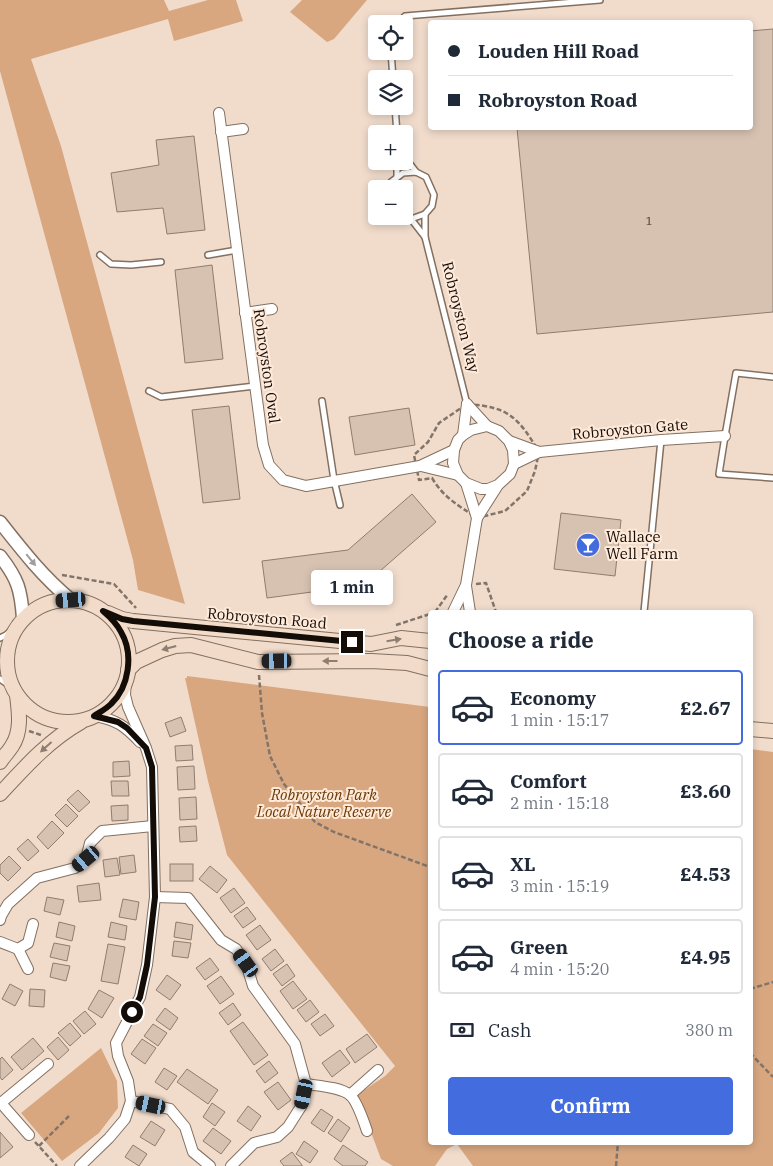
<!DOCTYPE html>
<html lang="en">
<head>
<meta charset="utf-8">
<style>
  body { margin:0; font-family:"IBM Plex Serif",serif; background:#f6f6f7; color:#1f2937; height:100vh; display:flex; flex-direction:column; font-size:19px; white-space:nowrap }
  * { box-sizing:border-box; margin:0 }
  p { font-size:16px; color:#747a83 }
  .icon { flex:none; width:28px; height:28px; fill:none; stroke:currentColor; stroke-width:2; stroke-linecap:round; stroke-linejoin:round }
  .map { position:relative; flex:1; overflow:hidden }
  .panel { position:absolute; left:428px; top:610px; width:325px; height:535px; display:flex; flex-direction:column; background:#fff; border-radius:5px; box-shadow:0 2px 8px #0003 }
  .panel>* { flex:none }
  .top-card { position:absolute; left:428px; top:20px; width:325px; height:110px; border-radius:5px; box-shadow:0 2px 8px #0003; display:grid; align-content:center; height:110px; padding:0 20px; background:#fff }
  .buttons { position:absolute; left:368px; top:15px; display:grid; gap:10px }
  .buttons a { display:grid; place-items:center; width:45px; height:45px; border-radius:5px; background:#fff; box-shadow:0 2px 8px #0003; font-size:25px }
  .end { position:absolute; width:22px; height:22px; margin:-11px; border:6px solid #130c07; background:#fff; box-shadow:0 0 0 2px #fff }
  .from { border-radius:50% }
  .bubble { position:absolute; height:35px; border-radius:5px; background:#fff; box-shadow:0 2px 8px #0003; font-size:16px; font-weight:700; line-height:35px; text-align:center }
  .car { position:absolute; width:15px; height:30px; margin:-15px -8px; border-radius:6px; box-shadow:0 0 4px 1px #0007; background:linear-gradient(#222 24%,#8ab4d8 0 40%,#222 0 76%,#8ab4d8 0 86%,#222 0) }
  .top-card b { display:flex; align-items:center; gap:18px; height:48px; font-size:19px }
  .top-card b+b { border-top:1px solid #e0e1e3 }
  .top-card i { width:12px; height:12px; background:#1f2937 }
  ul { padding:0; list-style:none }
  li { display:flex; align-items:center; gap:15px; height:75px; margin:0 10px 8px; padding:0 10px; border:2px solid #e0e1e3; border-radius:5px }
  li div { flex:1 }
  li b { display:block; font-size:19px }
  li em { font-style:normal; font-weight:700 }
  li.selected { border-color:#436cde }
  li>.icon { width:45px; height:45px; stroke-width:1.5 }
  h2 { padding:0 20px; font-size:22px; line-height:60px }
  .pay { display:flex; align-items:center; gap:12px; height:55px; padding:0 20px; font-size:19px }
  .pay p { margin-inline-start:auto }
  .button { display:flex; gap:10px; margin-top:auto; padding:10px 20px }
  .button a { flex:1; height:58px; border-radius:5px; background:#436cde; color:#fff; font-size:20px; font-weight:700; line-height:58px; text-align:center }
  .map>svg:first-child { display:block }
  .green { fill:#d8a780 }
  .building { fill:#d7c2b2; stroke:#8f7c6e }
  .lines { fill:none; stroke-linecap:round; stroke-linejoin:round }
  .service-casing { stroke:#837061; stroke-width:8 }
  .minor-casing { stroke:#837061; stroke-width:12 }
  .tertiary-casing { stroke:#837061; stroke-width:15 }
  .secondary-casing { stroke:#837061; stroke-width:16 }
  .path { stroke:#827469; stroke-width:2.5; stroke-dasharray:5 2.5; stroke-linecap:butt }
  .service { stroke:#fff; stroke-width:5 }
  .minor { stroke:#fff; stroke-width:10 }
  .tertiary { stroke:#fff; stroke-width:12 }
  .secondary { stroke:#f2dbc8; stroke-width:14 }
  .oneway { fill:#a19e9c }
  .oneway2 { fill:#8e7e71 }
  .route { stroke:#130c07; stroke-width:6 }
  .labels { text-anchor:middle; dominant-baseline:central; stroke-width:4; stroke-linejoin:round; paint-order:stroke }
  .number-label { font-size:12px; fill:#443a32 }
  .street-label { font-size:15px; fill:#130c07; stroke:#ffe9d9 }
  .poi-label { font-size:15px; fill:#130c07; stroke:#ffe9d9; text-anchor:start }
  .park-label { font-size:15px; font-style:italic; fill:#693802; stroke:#ffe9d9 }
</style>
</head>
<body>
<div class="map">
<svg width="773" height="1166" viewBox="0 0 773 1166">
  <rect width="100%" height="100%" fill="#f1dccc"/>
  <g class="green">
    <path d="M0,0H164L169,11L208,0H236L243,21L174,41L168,19L31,59L61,146L185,604L138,590L133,560L0,71Z"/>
    <path d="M302,0H367L334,39L327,42L290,12Z"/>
    <path d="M187,676L430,707V1142H750V749L773,752V1166H473L457,1144L447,1149L435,1166H393L381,1159L357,1095L385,1076L395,1066L227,855L208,781L185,678H187Z"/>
    <path d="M101,1048L117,1081L118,1108L99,1133L62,1161L21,1113Z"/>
  </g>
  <g class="building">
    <path d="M773,29V312L537,334L517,128H750V31Z"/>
    <path d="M194,136L205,230L167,234L163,208L117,212L111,173L159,165L156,140Z"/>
    <path d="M212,265L223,359L185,363L175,270Z"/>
    <path d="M229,406L240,499L203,503L192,410Z"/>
    <path d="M409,408L415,445L355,455L349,417Z"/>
    <path d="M412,494L436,522L364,585L267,598L262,561L348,550Z"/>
    <path d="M561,513L621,520L615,576L554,569Z"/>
    <path d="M181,717L186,731L170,737L165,723Z"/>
    <path d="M192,745L193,760L176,761L175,746Z"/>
    <path d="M129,761L130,776L113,777V762Z"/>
    <path d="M194,766L195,789L178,790L177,767Z"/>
    <path d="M111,781H128L129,796H112Z"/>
    <path d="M78,790L90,802L79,812L67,800Z"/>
    <path d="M196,797L197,819L180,820L179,798Z"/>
    <path d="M66,804L78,816L67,827L55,815Z"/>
    <path d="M128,805V820L112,821L111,806Z"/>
    <path d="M52,821L64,833L48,849L37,837Z"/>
    <path d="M196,826L197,841L180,842L179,827Z"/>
    <path d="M28,839L39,851L28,861L17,849Z"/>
    <path d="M134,855L136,872L121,874L119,857Z"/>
    <path d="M9,856L21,868L8,881L0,873V865Z"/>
    <path d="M117,858L120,875L105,877L103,860Z"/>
    <rect x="170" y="864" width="23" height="17"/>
    <path d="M210,866L227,880L217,893L199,879Z"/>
    <path d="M99,883L101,900L79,902L77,886Z"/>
    <path d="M234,888L245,903L231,913L220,898Z"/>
    <path d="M47,897L64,900L60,915L44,911Z"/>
    <path d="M123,899L139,902L136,920L119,917Z"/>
    <path d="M247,907L256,919L243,928L234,916Z"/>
    <path d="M59,922L75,926L72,941L56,937Z"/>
    <path d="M111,922L127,926L125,940L108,937Z"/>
    <path d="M176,922L193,925L191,940L174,937Z"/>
    <path d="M260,925L271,940L257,950L246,935Z"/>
    <path d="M174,941L191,943L188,958L172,956Z"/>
    <path d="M54,943L70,946L67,961L50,957Z"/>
    <path d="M108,944L125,947L118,984L101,981Z"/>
    <path d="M275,949L284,961L271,971L262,959Z"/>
    <path d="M210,958L219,970L205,980L196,968Z"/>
    <path d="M53,963L70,966L66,981L50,977Z"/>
    <path d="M287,964L295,976L282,986L273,974Z"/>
    <path d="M167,975L181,985L170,1000L156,990Z"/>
    <path d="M221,976L234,994L220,1004L207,986Z"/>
    <path d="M293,981L307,999L293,1009L280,991Z"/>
    <path d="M10,984L23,991L15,1006L2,999Z"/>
    <path d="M30,989L45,990L44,1007L29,1006Z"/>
    <path d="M99,990L114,998L102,1018L88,1009Z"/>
    <path d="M310,1000L319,1012L306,1022L297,1010Z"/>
    <path d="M233,1003L241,1015L228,1025L219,1013Z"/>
    <path d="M165,1008L178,1018L170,1030L156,1020Z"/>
    <path d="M85,1011L96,1024L84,1034L73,1021Z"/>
    <path d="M325,1014L334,1026L320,1036L311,1024Z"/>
    <path d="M243,1022L268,1055L254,1065L230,1031Z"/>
    <path d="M70,1023L81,1036L70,1046L58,1033Z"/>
    <path d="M153,1024L167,1033L158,1046L144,1036Z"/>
    <path d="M367,1034L377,1047L355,1063L346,1049Z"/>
    <path d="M58,1037L69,1050L58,1060L47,1047Z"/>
    <path d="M33,1038L44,1051L22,1070L11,1057Z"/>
    <path d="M142,1039L156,1048L145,1064L131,1054Z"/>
    <path d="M340,1050L350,1063L332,1077L322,1063Z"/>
    <path d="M2,1057L13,1070L2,1080L0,1077V1059Z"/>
    <path d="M269,1061L278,1073L265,1083L256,1071Z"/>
    <path d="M164,1068L177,1076L167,1090L155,1082Z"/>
    <path d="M187,1069L218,1090L208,1104L177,1082Z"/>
    <path d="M278,1082L291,1100L278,1110L264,1092Z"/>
    <path d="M212,1103L225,1112L215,1126L203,1117Z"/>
    <path d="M248,1106L261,1116L251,1131L237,1121Z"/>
    <path d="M321,1109L333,1117L324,1132L311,1123Z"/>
    <path d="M338,1119L350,1128L341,1142L328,1133Z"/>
    <path d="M151,1121L165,1130L155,1146L140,1137Z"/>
    <path d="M213,1128L231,1141L221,1154L203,1141Z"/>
    <path d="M0,1132L13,1147L0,1158Z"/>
    <path d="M304,1141L318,1151L310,1163L296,1154Z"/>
    <path d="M133,1145L147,1154L139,1166L125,1157Z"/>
    <path d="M343,1145L368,1162L365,1166H343L334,1159Z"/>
    <path d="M292,1152L302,1165V1166H284L280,1161Z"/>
  </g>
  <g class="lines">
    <g class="service-casing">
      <g id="service">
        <path d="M397,24L405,16L600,0"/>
        <path d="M391,51L393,79"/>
        <path d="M395,106L397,134"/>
        <path d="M404,156L416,172"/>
        <path d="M397,177V161"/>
        <path d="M389,189L391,182L403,173L416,172L426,177L434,195L432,206L425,214L411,219"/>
        <path d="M425,214V237L467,404"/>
        <path d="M403,216L411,219L425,237"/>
        <path d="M100,255L111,264L131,265L161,262"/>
        <path d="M208,255L237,250"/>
        <path d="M773,377L736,373L725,436L719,474L773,478"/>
        <path d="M149,391L161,397L255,386"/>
        <path d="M322,401L334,480L340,505"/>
        <path d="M644,612L661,440"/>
        <path d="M0,638L6,635L18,625"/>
        <path d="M0,679L13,688"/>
      </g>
    </g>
    <g class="minor-casing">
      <g id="minor">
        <path d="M219,113L263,445L269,465L283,480L306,486L420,466L454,450"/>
        <path d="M221,132L243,129"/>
        <path d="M245,313L272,309"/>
        <path d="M467,404L487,426"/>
        <path d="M463,435L467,404"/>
        <path d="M509,441L539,452"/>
        <path d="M514,464L539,452L661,440L725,436"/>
        <path d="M421,466L458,475"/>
        <path d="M466,483L477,518"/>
        <path d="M466,586L470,612"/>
        <path d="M453,612L466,585L477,518L498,485L510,474L514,464L513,450L509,441L499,431L487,426L471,430L463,435L458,440L454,450L453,463L458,475L466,483L481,489H488L498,485"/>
        <path d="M95,716C117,720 125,726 140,742"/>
        <path d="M155,897L188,898L221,940L236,949L246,963L253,986L295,1044L306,1084L302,1105L288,1127L277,1137L254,1143L231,1166"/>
        <path d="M0,920L1,916L8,904L37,878L75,868L86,859L90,843L102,831L153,826"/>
        <path d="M0,942L18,949L28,943L33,924"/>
        <path d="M18,949L28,969"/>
        <path d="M306,1084C319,1086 340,1087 350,1095C357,1101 364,1122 367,1131"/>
        <path d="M350,1095L378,1070"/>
        <path d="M131,1101L170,1109L185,1127L193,1152L210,1166"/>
        <path d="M0,1102L29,1135"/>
        <path d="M1,1103L48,1064"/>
        <path d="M80,1166L109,1138L125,1119L131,1101L128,1081L118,1056L116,1043L140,997L147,965L155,897L152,767L146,748L128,707L125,695L126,680"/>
      </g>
    </g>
    <g class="tertiary-casing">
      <g id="tertiary">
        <path d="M0,522C22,550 43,577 71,600"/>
        <path d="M0,556C18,579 21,590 23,618"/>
      </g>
    </g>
    <g class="secondary-casing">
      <g id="secondary">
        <circle cx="68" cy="661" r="61"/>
        <path d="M108,613L122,619L133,621L371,644L401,638L430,641"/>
        <path d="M128,670L136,662L162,650L175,646L191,645L258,662L371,661L407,663L430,669"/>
        <path d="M750,729L773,731"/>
        <path d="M0,762C4,756 9,751 12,746C22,731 19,712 17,695"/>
        <path d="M0,794C25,767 49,740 81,722"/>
      </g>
    </g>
    <g class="path">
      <path d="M467,404C509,407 518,417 539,452L535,471L527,491L505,511L477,518C458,505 444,498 432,478L419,480L414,455L428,442L439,423Z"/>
      <path d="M62,575L114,584L136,608"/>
      <path d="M476,584L486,583L496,612"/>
      <path d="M435,612L448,594"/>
      <path d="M396,625L430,614"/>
      <path d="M259,675L262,713L270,756L284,784L315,822L334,832L430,867"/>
      <path d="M29,731L41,735"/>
      <path d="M750,989L773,982"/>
      <path d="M750,1053L773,1077"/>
      <path d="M35,1142L57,1166"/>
      <path d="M39,1146L69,1116"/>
      <path d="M616,1166L618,1142"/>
    </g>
    <use href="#service" class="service"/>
    <use href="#minor" class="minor"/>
    <use href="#tertiary" class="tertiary"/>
    <use href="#secondary" class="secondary"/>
  </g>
  <defs><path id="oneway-solid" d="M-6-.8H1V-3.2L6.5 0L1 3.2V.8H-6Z" transform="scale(1.25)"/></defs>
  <use class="oneway" href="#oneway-solid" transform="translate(31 560) rotate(51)"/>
  <g class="oneway2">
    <use href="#oneway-solid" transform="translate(394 640) rotate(-9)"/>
    <use href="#oneway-solid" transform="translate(169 648) rotate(165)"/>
    <use href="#oneway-solid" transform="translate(330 661) rotate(180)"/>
    <use href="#oneway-solid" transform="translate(46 747) rotate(138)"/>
  </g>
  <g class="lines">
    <path class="route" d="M132,1012L140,997L147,965L155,897L152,767L146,748L127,728L118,722L94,716C100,712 106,709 111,704C129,687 134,654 121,632C117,624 110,617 103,611L122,619L133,621L352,642"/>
  </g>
  <defs>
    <g id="bar-disc" transform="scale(1.25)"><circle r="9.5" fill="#436cde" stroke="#ffe9d9"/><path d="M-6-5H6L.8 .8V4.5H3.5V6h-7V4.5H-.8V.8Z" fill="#fff"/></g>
  </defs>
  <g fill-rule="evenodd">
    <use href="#bar-disc" x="588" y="545"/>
  </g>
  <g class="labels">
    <g class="number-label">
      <text x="649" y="220">1</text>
    </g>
    <g class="street-label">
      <text transform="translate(461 317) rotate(76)">Robroyston Way</text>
      <text transform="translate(267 366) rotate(82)">Robroyston Oval</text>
      <text transform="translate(630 429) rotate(-5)">Robroyston Gate</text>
      <text transform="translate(267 618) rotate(5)">Robroyston Road</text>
    </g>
    <g class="poi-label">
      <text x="606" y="536">Wallace<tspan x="606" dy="17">Well Farm</tspan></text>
    </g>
    <g class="park-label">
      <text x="324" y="794">Robroyston Park<tspan x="324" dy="17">Local Nature Reserve</tspan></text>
    </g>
  </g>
</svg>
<div class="buttons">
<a><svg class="icon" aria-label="locate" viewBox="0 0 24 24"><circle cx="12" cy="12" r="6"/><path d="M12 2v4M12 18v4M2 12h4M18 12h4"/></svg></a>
<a><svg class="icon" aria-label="layers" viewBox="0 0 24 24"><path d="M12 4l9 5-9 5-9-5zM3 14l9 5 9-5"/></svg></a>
<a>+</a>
<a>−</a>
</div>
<i class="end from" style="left:132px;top:1012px"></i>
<i class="end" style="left:352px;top:642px"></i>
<div class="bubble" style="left:311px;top:570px;width:82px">1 min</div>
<i class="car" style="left:71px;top:600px;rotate:266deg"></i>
<i class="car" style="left:277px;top:661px;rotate:269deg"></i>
<i class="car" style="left:86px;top:859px;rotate:230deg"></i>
<i class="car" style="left:246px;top:963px;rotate:324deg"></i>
<i class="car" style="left:304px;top:1094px;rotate:192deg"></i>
<i class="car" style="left:151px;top:1105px;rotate:282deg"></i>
<div class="top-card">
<b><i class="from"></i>Louden Hill Road</b>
<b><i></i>Robroyston Road</b>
</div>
<section class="panel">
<h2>Choose a ride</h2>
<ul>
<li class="selected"><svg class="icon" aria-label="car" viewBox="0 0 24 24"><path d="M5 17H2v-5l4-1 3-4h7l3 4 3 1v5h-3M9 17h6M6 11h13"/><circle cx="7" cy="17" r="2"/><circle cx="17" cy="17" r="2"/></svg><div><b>Economy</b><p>1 min · 15:17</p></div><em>£2.67</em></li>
<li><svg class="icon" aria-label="car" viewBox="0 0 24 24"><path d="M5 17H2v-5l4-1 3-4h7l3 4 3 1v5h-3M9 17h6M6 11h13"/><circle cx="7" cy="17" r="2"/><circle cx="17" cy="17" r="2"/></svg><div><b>Comfort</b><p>2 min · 15:18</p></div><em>£3.60</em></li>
<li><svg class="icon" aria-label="car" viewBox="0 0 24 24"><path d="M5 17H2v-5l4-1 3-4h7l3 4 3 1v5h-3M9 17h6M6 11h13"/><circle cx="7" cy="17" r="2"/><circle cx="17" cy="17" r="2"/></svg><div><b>XL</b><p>3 min · 15:19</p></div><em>£4.53</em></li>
<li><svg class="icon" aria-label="car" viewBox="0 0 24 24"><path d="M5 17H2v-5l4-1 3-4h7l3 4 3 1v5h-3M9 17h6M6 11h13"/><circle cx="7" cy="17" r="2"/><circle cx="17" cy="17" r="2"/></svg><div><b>Green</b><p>4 min · 15:20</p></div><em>£4.95</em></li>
</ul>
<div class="pay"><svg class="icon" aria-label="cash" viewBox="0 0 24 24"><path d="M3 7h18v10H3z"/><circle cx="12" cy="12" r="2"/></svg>Cash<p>380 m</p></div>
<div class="button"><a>Confirm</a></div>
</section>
</div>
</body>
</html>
